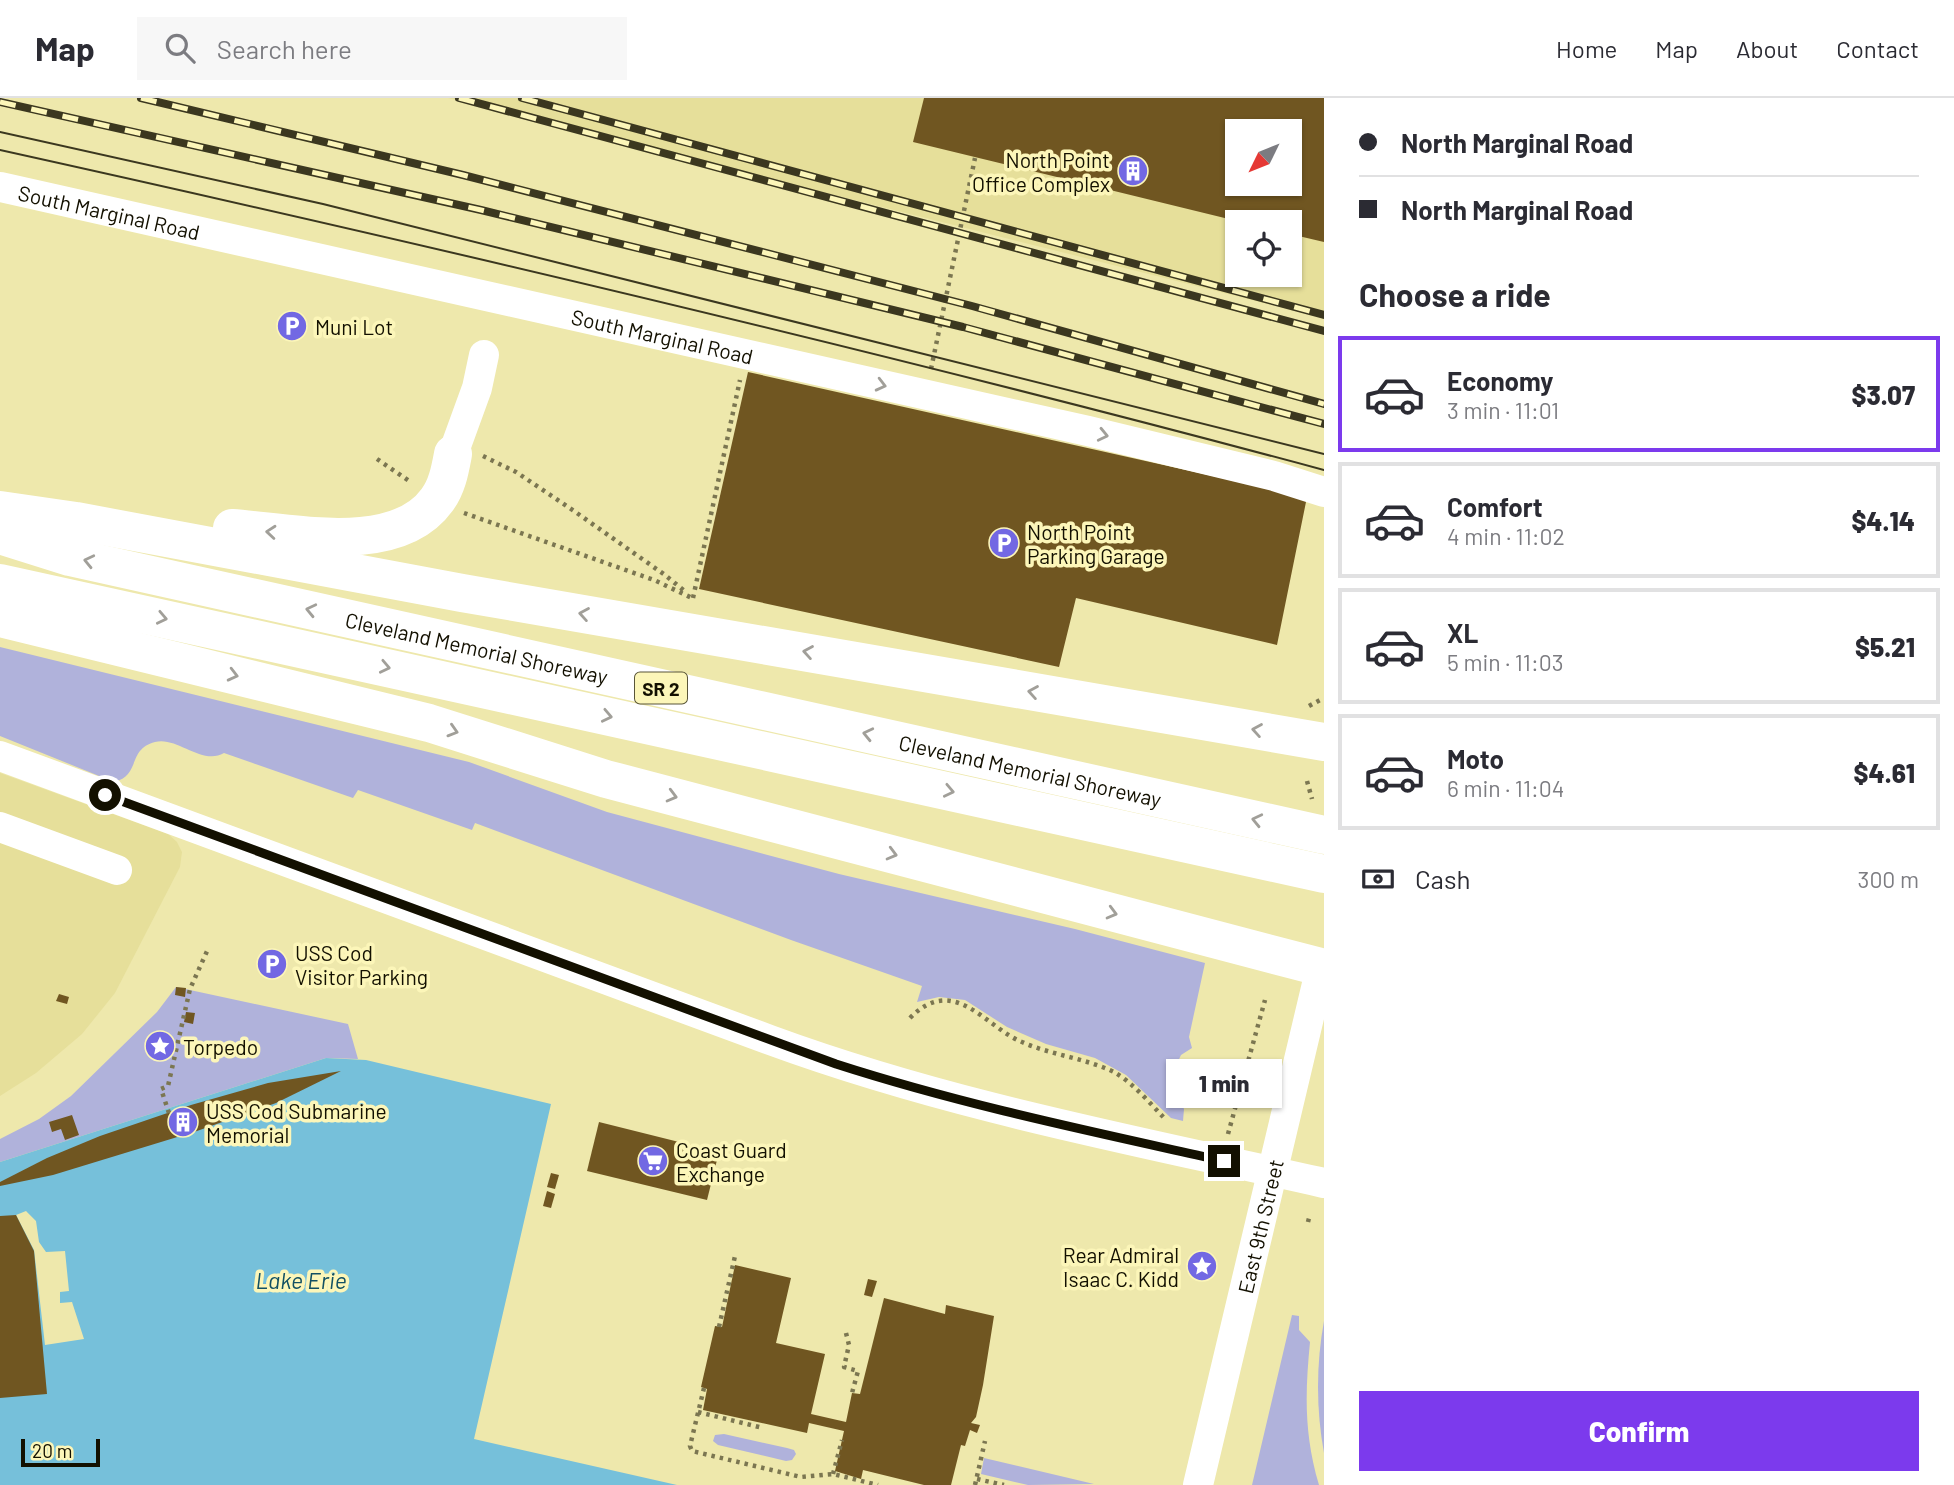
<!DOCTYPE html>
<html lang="en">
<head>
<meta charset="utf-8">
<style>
  body { margin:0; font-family:Barlow,sans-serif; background:#f7f7f7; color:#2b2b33; height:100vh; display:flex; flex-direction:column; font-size:26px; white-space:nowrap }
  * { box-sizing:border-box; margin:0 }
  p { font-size:23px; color:#7c7c81 }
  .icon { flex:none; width:38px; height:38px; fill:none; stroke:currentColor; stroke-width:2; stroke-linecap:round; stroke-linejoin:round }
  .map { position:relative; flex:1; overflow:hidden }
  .details { display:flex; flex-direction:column; background:#fff; width:630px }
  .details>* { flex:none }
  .top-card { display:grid; align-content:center; height:154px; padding:0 35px; background:#fff }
  .needle { width:46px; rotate:227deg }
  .controls { position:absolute; left:1225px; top:21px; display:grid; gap:14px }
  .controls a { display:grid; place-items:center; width:77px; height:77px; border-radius:0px; background:#fff; box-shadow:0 2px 5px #0004; font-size:35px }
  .scale { position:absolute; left:21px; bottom:18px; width:79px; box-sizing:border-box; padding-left:7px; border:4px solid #131000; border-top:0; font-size:19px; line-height:24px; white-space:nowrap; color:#131000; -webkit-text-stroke:5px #fcf6b9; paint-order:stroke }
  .end { position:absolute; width:32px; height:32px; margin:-16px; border:9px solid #131000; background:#fff; box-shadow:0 0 0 4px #fff }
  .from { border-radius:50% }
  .bubble { position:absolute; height:49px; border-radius:0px; background:#fff; box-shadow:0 2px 5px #0004; font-size:23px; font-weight:800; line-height:49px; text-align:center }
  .top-card b { display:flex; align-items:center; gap:24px; height:66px; font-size:26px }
  .top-card b+b { border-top:2px solid #e1e1e2 }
  .top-card i { width:18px; height:18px; background:#2b2b33 }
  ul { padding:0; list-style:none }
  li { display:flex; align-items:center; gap:21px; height:116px; margin:0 14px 10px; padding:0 21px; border:4px solid #e1e1e2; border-radius:0px }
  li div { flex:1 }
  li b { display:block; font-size:26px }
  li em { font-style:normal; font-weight:800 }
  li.active { border-color:#7c3aed }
  li>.icon { width:63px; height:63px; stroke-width:1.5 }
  h2 { padding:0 35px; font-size:32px; line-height:84px }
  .pay { display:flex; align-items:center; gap:18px; height:77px; padding:0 35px; font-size:26px }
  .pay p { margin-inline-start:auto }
  .action { display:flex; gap:14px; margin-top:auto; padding:14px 35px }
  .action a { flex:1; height:80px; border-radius:0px; background:#7c3aed; color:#fff; font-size:28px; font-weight:800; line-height:80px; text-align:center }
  header { display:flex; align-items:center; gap:42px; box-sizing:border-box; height:98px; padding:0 35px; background:#fff; border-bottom:2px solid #e1e1e2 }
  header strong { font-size:33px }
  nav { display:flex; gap:38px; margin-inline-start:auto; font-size:24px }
  .search { width:490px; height:63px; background:#f7f7f7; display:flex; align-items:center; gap:18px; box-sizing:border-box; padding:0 24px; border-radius:0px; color:#7c7c81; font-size:26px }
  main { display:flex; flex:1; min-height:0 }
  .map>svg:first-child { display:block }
  .built { fill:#e6df9a; fill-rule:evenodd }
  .green { fill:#b0b2db }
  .water { fill:#76c0da }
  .pier { fill:#eee8ac }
  .building { fill:#705621; fill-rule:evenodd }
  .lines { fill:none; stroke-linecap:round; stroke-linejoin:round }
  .path { stroke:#7b7651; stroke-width:4.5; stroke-dasharray:3.5 5; stroke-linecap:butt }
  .minor { stroke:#fff; stroke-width:30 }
  .highway { stroke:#fff; stroke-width:38 }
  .tram { stroke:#3b371f; stroke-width:2 }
  .rail-casing { stroke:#3b371f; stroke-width:8 }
  .rail { stroke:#fcf6b9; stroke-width:5; stroke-dasharray:16; stroke-linecap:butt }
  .oneway { stroke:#a19f99 }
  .route { stroke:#131000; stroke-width:9 }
  .labels { text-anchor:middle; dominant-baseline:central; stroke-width:7; stroke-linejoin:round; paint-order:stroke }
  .shield { fill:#fcf6b9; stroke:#595538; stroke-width:2 }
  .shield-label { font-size:19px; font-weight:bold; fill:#131000 }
  .poi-label { font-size:21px; fill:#131000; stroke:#fcf6b9; text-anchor:start }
  .street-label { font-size:21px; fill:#131000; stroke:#fcf6b9 }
  .water-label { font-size:23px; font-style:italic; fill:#125063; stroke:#fcf6b9 }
</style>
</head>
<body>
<header>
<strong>Map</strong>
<div class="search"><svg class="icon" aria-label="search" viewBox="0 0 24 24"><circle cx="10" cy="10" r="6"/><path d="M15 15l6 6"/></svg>Search here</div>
<nav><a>Home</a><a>Map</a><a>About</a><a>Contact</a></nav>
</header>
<main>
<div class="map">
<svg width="1324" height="1387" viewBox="0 0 1324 1387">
  <rect width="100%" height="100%" fill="#eee8ac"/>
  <g class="built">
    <path d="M448,0H1324V220ZM1237,33H1290V86H1237ZM1237,124H1290V177H1237Z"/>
    <path d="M0,675L168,736L177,744L182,754L180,769L115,895L82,936L36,975L0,998Z"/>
  </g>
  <g class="green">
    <path d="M0,549L469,664L607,714L839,776L1075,831L1205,865L1189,939L1192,950L1181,957L1171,978L1173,991L1184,1011L1183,1023L1171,1020L1126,977L1095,960L1046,946L1007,929L965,902L939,899L917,904L922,888L791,842L475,725L472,732L358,692L353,700L224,655C202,668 177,638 155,644C127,651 141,678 114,684L0,638Z"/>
    <path d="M176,889L348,926L358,961L326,960L0,1064V1041L39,1021L71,998L157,914Z"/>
    <path d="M1292,1217L1299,1218V1232L1310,1244C1305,1296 1304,1336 1319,1387H1252Z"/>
    <path d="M1324,1223V1355C1316,1312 1316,1266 1324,1223Z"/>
    <path d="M724,1336L787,1350L794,1352L796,1356L792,1362L786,1363L718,1347L713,1343L715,1337Z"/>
    <path d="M984,1360L1094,1386L1028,1387L981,1376Z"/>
  </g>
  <path class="water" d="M326,960L366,962L551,1006L474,1341L677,1387H0V1064Z"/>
  <path class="pier" d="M26,1113L36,1123L39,1144L46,1154L65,1153L69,1193L60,1194V1205L72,1204L84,1241L45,1247L34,1152L16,1117Z"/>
  <g class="building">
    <path d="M924,0H1324V144L1290,136V124H1241L913,44ZM1237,33H1290V86H1237Z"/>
    <path d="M748,274L1307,399L1277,547L1076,500L1059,569L699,491Z"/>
    <path d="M176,889L186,890L185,899L175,897Z"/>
    <path d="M59,896L69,899L67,906L56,903Z"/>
    <path d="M186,914L195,915L193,926L184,924Z"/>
    <path d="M341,973L276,1005L197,1033L53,1077L0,1088V1084L47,1060L100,1038L191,1007L268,985Z"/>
    <path d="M72,1017L79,1037L65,1042L61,1031L52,1034L49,1024Z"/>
    <path d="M599,1024L719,1054L707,1102L587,1073Z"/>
    <path d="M551,1075L559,1077L555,1091L547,1089Z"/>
    <path d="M547,1093L555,1096L551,1110L543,1108Z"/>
    <path d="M16,1117L34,1153L47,1296L0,1300V1118Z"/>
    <path d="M735,1167L791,1180L776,1245L825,1256L811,1316L846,1324L852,1295L860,1296L884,1200L945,1216L946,1207L994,1218L983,1287L976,1319L971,1325L980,1327L977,1335L970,1332L965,1348L961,1347L951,1387H924L863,1372L861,1381L835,1373L844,1333L809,1325L807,1335L703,1312L707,1291L701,1289L715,1228L722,1229Z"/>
    <path d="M868,1181L877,1183L872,1199L864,1197Z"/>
  </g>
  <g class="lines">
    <g class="path">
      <path d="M931,271L975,60"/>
      <path d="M483,358L516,374L574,413L665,477L687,495"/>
      <path d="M377,361L412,385"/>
      <path d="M464,415L654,482L692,500"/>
      <path d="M693,500L740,282"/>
      <path d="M1309,608L1324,600"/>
      <path d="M1307,683L1312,701"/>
      <path d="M910,920C954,875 985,929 1022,944C1051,957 1085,960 1114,974C1133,985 1150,1005 1165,1021"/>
      <path d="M169,1015L161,991L168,988L190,891L208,851"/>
      <path d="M1228,1036L1265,902"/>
      <path d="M1308,1124L1310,1116"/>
      <path d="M719,1229L735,1158"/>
      <path d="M846,1235L849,1247L844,1269L858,1273L852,1295"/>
      <path d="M704,1290L690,1348L692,1353L801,1379L833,1376L878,1387"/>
      <path d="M698,1314L763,1330"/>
      <path d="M833,1376L842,1342"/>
      <path d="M977,1381L1004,1387"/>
      <path d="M975,1387L985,1343"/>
    </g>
    <g class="minor">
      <path id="s1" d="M0,89L1088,333L1274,378L1324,394"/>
      <path d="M453,356L477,290L484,257"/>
      <path d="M0,658L770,942C950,1008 1138,1043 1324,1085"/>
      <path d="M0,729L117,772"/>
      <path id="s2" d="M1198,1387L1321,869"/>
    </g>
    <g class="highway">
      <path d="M0,412L76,423L462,495L1324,644"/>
      <path d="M232,430C291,434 396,459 437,402C447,389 450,372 453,356"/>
      <path id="s3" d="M0,437L70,459L1324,737"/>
      <path d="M0,485L1324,776"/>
      <path d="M0,520L429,625L606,681L1324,870"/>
    </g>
    <g class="tram">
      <path d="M0,34L323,106L1324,356"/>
      <path d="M0,52C443,150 885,254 1324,372"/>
    </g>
    <g class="rail-casing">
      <g id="rail">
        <path d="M141,0L463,77L972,208L1324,306"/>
        <path d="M459,0L1324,233"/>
        <path d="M522,0L1324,217"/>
        <path d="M0,4L481,112L963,229L1324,326"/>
      </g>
    </g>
    <use href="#rail" class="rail"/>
  </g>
  <defs><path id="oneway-chevron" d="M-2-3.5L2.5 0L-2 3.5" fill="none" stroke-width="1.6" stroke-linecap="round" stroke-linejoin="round" transform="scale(1.75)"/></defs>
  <g class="oneway">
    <use href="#oneway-chevron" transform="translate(881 287) rotate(14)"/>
    <use href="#oneway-chevron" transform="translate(1103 337) rotate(13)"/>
    <use href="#oneway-chevron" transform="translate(271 434) rotate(-175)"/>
    <use href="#oneway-chevron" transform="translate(89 463) rotate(-167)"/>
    <use href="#oneway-chevron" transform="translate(311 512) rotate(-167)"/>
    <use href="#oneway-chevron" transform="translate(584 516) rotate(-170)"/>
    <use href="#oneway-chevron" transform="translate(162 520) rotate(12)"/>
    <use href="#oneway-chevron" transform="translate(808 554) rotate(-170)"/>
    <use href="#oneway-chevron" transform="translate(385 569) rotate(12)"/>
    <use href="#oneway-chevron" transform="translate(233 577) rotate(14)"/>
    <use href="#oneway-chevron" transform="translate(1033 594) rotate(-170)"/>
    <use href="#oneway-chevron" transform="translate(607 618) rotate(12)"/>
    <use href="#oneway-chevron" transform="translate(1257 632) rotate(-170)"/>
    <use href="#oneway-chevron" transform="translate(453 633) rotate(17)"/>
    <use href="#oneway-chevron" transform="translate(868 636) rotate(-167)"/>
    <use href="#oneway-chevron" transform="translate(949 693) rotate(12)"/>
    <use href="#oneway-chevron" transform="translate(672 698) rotate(15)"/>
    <use href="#oneway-chevron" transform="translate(1257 722) rotate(-167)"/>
    <use href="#oneway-chevron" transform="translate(892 756) rotate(15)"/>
    <use href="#oneway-chevron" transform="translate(1112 815) rotate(15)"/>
  </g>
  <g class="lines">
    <path class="route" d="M105,697L836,966C963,1007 1094,1034 1224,1063"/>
  </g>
  <defs>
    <g id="building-disc" transform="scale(1.575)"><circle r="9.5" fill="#7268e3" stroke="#fcf6b9"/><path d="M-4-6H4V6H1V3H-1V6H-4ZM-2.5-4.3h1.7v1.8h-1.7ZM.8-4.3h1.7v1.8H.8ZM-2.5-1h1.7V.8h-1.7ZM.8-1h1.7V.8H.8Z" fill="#fff"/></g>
    <g id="parking-disc" transform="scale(1.575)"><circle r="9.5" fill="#7268e3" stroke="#fcf6b9"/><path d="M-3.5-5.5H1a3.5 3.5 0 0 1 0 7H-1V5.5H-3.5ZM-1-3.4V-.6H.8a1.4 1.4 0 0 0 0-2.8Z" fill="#fff"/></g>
    <g id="sight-disc" transform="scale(1.575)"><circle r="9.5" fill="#7268e3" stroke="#fcf6b9"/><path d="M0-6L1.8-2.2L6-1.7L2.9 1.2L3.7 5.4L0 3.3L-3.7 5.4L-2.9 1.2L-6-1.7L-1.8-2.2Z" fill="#fff"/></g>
    <g id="supermarket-disc" transform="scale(1.575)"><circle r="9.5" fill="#7268e3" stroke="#fcf6b9"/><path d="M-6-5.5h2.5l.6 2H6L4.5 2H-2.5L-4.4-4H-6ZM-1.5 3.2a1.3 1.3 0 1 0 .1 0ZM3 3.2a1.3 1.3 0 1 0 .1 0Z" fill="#fff"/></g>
  </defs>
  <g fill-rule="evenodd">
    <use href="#building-disc" x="1133" y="73"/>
    <use href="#parking-disc" x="292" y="228"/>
    <use href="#parking-disc" x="1004" y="445"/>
    <use href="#parking-disc" x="272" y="866"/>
    <use href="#sight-disc" x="160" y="948"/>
    <use href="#building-disc" x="183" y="1024"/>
    <use href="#supermarket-disc" x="653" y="1063"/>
    <use href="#sight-disc" x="1202" y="1168"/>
  </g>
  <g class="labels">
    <rect class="shield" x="635" y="574.5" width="52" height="31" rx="5"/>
    <g class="shield-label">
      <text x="661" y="590">SR 2</text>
    </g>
    <g class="poi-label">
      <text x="1110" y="61" text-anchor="end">North Point<tspan x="1110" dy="24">Office Complex</tspan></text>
      <text x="315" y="228">Muni Lot</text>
      <text x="1027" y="433">North Point<tspan x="1027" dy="24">Parking Garage</tspan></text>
      <text x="295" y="854">USS Cod<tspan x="295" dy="24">Visitor Parking</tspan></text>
      <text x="183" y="948">Torpedo</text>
      <text x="206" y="1012">USS Cod Submarine<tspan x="206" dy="24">Memorial</tspan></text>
      <text x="676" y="1051">Coast Guard<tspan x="676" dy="24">Exchange</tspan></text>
      <text x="1179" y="1156" text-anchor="end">Rear Admiral<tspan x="1179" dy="24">Isaac C. Kidd</tspan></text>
    </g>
    <g class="street-label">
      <text stroke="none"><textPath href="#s1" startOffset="112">South Marginal Road</textPath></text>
      <text stroke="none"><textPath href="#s1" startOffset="679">South Marginal Road</textPath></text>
      <text stroke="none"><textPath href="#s3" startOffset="490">Cleveland Memorial Shoreway</textPath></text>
      <text stroke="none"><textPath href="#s3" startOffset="1057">Cleveland Memorial Shoreway</textPath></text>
      <text stroke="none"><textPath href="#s2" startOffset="266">East 9th Street</textPath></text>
    </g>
    <g class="water-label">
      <text x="301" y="1182">Lake Erie</text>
    </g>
  </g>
</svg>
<div class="controls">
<a><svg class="needle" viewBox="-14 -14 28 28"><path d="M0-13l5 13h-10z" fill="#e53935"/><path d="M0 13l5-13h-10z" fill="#7c7c81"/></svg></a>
<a><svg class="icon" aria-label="locate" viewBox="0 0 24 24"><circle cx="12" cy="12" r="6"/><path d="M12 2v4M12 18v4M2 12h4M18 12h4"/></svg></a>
</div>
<div class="scale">20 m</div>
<i class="end from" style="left:105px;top:697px"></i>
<i class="end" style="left:1224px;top:1063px"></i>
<div class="bubble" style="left:1166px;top:961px;width:116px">1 min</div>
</div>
<section class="details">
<div class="top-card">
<b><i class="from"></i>North Marginal Road</b>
<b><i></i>North Marginal Road</b>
</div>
<h2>Choose a ride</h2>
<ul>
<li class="active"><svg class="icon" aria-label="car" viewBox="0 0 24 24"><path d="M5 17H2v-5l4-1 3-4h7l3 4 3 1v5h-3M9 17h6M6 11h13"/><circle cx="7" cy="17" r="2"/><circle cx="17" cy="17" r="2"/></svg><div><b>Economy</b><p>3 min · 11:01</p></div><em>$3.07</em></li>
<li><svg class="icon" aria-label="car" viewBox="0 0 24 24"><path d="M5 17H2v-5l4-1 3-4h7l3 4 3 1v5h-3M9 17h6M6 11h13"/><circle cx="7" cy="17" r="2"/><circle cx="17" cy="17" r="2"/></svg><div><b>Comfort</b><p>4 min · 11:02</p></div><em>$4.14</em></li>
<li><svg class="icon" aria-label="car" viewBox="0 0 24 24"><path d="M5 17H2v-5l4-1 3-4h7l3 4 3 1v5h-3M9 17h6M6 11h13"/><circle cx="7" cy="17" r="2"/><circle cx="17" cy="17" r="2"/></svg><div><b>XL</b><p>5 min · 11:03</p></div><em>$5.21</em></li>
<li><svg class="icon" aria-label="car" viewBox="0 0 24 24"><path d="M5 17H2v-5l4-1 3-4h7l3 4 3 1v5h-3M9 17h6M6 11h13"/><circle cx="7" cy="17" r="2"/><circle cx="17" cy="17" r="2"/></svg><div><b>Moto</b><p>6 min · 11:04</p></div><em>$4.61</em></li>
</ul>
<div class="pay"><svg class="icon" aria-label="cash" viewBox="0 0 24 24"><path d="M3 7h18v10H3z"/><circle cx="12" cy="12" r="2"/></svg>Cash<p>300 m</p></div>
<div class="action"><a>Confirm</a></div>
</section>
</main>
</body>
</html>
